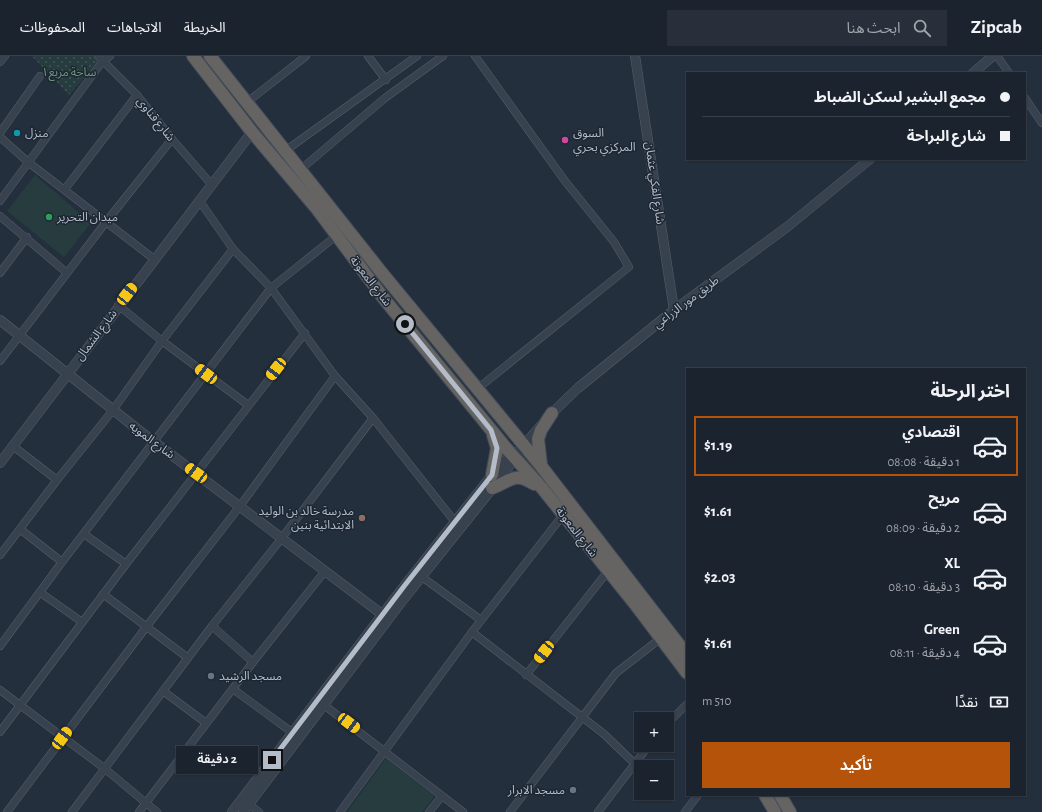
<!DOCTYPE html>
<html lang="ar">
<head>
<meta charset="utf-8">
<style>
  body { margin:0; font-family:"Alegreya Sans","Noto Sans Arabic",sans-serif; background:#282f3a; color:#f1f3f6; direction:rtl; height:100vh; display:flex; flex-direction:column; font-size:15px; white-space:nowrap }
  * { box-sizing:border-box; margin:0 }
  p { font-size:13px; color:#a0a4aa }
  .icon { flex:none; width:22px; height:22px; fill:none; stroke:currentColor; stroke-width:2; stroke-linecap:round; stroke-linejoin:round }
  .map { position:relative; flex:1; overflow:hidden; direction:ltr }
  .sheet { position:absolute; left:686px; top:312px; width:340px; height:428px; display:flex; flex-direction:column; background:#1b232e; border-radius:0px; box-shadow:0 1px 3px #0004,0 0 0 1px #39404a; direction:rtl }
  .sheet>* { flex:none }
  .guide { position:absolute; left:686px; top:16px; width:340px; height:88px; border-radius:0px; box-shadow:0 1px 3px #0004,0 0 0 1px #39404a; direction:rtl; display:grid; align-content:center; height:88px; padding:0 16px; background:#1b232e }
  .controls { position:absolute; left:634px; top:656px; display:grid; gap:8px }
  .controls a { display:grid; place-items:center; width:40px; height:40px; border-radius:0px; background:#1b232e; box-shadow:0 1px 3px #0004,0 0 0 1px #39404a; font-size:20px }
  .end { position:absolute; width:18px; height:18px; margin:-9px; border:5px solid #b4bcc9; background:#111; box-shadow:0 0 0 2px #111 }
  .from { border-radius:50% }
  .bubble { position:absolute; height:28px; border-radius:0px; background:#1b232e; box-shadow:0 1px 3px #0004,0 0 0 1px #39404a; font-size:13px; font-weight:600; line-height:28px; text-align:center; direction:rtl }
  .car { position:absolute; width:12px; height:24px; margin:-12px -6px; border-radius:5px; box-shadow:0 0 3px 1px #0007; background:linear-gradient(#f5c518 24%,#345 0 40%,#f5c518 0 76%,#345 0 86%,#f5c518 0) }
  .guide b { display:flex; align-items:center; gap:14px; height:38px; font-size:15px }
  .guide b+b { border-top:1px solid #39404a }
  .guide i { width:10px; height:10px; background:#f1f3f6 }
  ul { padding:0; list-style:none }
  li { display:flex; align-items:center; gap:12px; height:60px; margin:0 8px 6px; padding:0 8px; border:2px solid transparent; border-radius:0px }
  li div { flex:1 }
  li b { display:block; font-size:15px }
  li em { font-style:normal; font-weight:600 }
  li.selected { border-color:#b45309 }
  li>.icon { width:36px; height:36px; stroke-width:1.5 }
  h2 { padding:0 16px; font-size:18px; line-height:48px }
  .pay { display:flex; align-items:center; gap:10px; height:44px; padding:0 16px; font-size:15px }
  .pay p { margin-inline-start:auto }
  .action { display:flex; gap:8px; margin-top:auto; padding:8px 16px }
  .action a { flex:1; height:46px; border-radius:0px; background:#b45309; color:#fff; font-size:16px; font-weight:600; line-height:46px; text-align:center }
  header { display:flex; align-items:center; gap:24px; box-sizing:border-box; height:56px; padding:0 20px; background:#1b232e; border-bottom:1px solid #39404a }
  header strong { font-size:19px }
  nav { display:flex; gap:22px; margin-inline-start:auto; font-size:14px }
  .search { width:280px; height:36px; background:#282f3a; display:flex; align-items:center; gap:10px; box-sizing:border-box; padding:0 14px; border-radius:0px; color:#a0a4aa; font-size:15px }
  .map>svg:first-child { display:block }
  .grass { fill:url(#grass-dots) }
  .garden { fill:#263c3f }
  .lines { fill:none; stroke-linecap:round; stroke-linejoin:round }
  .minor-casing { stroke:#565f6c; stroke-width:8 }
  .tertiary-casing { stroke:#565f6c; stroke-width:10 }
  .trunk-casing { stroke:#434c59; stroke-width:14 }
  .minor { stroke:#38414e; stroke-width:7 }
  .tertiary { stroke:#38414e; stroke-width:9 }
  .trunk { stroke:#656462; stroke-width:12 }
  .route { stroke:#b4bcc9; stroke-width:5 }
  .culture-dot { fill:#0f9aa8; stroke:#1d2633; stroke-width:1.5 }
  .hotel-dot { fill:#d1479c; stroke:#1d2633; stroke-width:1.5 }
  .leisure-dot { fill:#2e9e5b; stroke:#1d2633; stroke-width:1.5 }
  .education-dot { fill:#8d6e63; stroke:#1d2633; stroke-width:1.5 }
  .worship-dot { fill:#6b7280; stroke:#1d2633; stroke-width:1.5 }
  .labels { text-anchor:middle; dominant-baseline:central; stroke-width:3; stroke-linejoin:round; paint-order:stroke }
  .park-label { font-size:12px; fill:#6b9a76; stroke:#1d2633 }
  .street-label { font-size:12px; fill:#b4bcc9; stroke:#1d2633 }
  .poi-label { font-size:12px; fill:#b4bcc9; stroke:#1d2633; text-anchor:start }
</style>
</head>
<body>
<header>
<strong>Zipcab</strong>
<div class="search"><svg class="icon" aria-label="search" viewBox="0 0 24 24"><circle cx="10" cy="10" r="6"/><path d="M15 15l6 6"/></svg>ابحث هنا</div>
<nav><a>الخريطة</a><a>الاتجاهات</a><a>المحفوظات</a></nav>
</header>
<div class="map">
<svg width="1042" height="756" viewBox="0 0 1042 756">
  <defs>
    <pattern id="grass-dots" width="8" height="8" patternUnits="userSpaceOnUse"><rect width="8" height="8" fill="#263c3f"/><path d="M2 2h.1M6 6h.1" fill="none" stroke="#435659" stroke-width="1.8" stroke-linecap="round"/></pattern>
  </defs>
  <rect width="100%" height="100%" fill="#242f3e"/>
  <path class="grass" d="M32,0H93L98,6L69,39Z"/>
  <g class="garden">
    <path d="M35,119L91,167L64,201L7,155Z"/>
    <path d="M386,702L435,740L422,756H347Z"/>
  </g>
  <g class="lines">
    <g class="minor-casing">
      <g id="minor">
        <path d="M98,0L137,39L172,83L211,128"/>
        <path d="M368,0L386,24"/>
        <path d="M475,0L565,125L614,186L629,211L477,333"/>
        <path d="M997,0L1009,17"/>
        <path d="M0,6L5,0"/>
        <path d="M1025,42L1042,67"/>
        <path d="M246,47L306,0"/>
        <path d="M0,77L40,20"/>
        <path d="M0,81L28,106L154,203"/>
        <path d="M285,95L417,0"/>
        <path d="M300,114L385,42L443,0"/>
        <path d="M65,133L137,39"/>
        <path d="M199,144L233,193L271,232L335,320L373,362L455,466"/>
        <path d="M0,145L102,6L110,0"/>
        <path d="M0,160L67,217"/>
        <path d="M0,217L27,181"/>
        <path d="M118,249L162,285L248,349"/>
        <path d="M0,305L106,166L172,83"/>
        <path d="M13,390L57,424"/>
        <path d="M20,473L62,506"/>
        <path d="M84,478L126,508"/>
        <path d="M0,499L57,424L113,354L162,285L233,193"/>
        <path d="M422,521L481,564"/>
        <path d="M41,537L82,566"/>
        <path d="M103,538L188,602"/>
        <path d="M212,570L253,606"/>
        <path d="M472,576L604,678L634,707"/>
        <path d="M0,590L62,506L271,232L336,180"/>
        <path d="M526,619L608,515"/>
        <path d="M233,633L293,677"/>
        <path d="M0,634L104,712L157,756"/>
        <path d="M163,635L206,667"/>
        <path d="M324,649L463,756"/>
        <path d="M667,668L687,648"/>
        <path d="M0,676L126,508L305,277"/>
        <path d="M249,748L259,756"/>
        <path d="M7,756L147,570L240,450L335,320"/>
        <path d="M72,756L212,570L278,487L373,362"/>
        <path d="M139,756L253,606L325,515"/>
        <path d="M340,756L472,576L563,459"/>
        <path d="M429,756L442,740"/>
        <path d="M510,756L616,617L661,582"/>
        <path d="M598,756L649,689"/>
        <path d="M685,756L698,739"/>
      </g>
    </g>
    <g class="tertiary-casing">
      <g id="tertiary">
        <path d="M635,0L674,254"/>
        <path d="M973,17L993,0"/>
        <path d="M0,264L136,372L383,559"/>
        <path d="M0,407L252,76"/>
        <path d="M232,756L405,529L492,419L504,405L514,401"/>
        <path d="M243,756L399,549L507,414L514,401L524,389L552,357L578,332L674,254L787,171L870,103"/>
      </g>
    </g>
    <g class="trunk-casing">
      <g id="trunk">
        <path d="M193,0L252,76L317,153L385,244L506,392L542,432L635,548L687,617"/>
        <path d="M210,0L382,217L541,410L687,599"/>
        <path d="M541,409L538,383L541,374L552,357"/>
        <path d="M492,419L497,392L493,379"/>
        <path d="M492,432C511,425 514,415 534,428"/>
        <path d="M765,739L775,756"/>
        <path d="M780,739L790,756"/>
      </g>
    </g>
    <use href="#minor" class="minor"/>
    <use href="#tertiary" class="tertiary"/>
    <use href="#trunk" class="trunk"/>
  </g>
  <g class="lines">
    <path class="route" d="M272,704L405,529L492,419L497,392L491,374L405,268"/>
  </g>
  <circle class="culture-dot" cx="17" cy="77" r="4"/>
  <circle class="hotel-dot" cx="565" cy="84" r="4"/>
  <circle class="leisure-dot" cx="49" cy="161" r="4"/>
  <circle class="education-dot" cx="362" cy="462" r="4"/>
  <g class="worship-dot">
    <circle cx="211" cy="620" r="4"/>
    <circle cx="573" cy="734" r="4"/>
  </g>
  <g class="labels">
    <g class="park-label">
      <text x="69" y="16">ساحة مربع١</text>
    </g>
    <g class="street-label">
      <text transform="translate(156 63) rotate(51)">شارع قناوي</text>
      <text transform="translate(655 127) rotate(82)">شارع الفكي عثمان</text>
      <text transform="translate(371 225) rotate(52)">شارع المعونة</text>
      <text transform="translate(686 246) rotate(-37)">طريق مور الزراعي</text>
      <text transform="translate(96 279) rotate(-53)">شارع الشمال</text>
      <text transform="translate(152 384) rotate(37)">شارع المويه</text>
      <text transform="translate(577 476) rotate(52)">شارع المعونة</text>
    </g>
    <g class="poi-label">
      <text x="25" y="77">منزل</text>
      <text x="573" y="77">السوق<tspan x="573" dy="14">المركزي بحري</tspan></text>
      <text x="57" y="161">ميدان التحرير</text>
      <text x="354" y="455" text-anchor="end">مدرسة خالد بن الوليد<tspan x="354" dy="14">الابتدائية بنين</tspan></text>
      <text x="219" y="620">مسجد الرشيد</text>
      <text x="565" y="734" text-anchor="end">مسجد الابرار</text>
    </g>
  </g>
</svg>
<div class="controls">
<a>+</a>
<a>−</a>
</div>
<i class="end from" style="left:405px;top:268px"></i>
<i class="end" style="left:272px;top:704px"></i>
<div class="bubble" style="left:176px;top:690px;width:82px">2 دقيقة</div>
<i class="car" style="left:127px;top:238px;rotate:38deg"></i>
<i class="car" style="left:276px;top:313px;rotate:218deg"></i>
<i class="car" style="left:206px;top:318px;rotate:307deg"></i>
<i class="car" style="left:196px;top:417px;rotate:306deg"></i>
<i class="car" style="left:544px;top:596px;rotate:218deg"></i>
<i class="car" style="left:349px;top:667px;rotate:127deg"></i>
<i class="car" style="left:62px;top:682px;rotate:37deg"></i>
<div class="guide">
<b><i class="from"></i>مجمع البشير لسكن الضباط</b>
<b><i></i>شارع البراحة</b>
</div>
<section class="sheet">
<h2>اختر الرحلة</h2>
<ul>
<li class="selected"><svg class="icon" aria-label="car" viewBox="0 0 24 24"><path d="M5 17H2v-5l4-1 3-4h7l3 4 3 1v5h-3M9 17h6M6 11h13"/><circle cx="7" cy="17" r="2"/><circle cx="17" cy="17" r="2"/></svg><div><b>اقتصادي</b><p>1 دقيقة · 08:08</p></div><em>$1.19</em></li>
<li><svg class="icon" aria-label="car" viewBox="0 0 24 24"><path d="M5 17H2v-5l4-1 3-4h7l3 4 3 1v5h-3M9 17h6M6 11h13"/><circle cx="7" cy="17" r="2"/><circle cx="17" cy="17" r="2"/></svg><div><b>مريح</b><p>2 دقيقة · 08:09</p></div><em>$1.61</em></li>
<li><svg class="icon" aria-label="car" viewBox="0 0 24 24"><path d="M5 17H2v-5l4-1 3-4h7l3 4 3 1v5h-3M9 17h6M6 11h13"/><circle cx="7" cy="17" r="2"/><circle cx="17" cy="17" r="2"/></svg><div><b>XL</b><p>3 دقيقة · 08:10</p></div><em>$2.03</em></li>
<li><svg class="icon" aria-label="car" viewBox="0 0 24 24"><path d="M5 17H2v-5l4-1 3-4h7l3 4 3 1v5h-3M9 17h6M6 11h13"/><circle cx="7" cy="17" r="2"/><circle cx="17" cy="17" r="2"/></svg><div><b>Green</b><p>4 دقيقة · 08:11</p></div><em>$1.61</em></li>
</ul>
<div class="pay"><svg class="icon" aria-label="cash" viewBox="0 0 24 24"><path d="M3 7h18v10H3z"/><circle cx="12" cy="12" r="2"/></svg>نقدًا<p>510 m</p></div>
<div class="action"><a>تأكيد</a></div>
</section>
</div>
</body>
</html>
